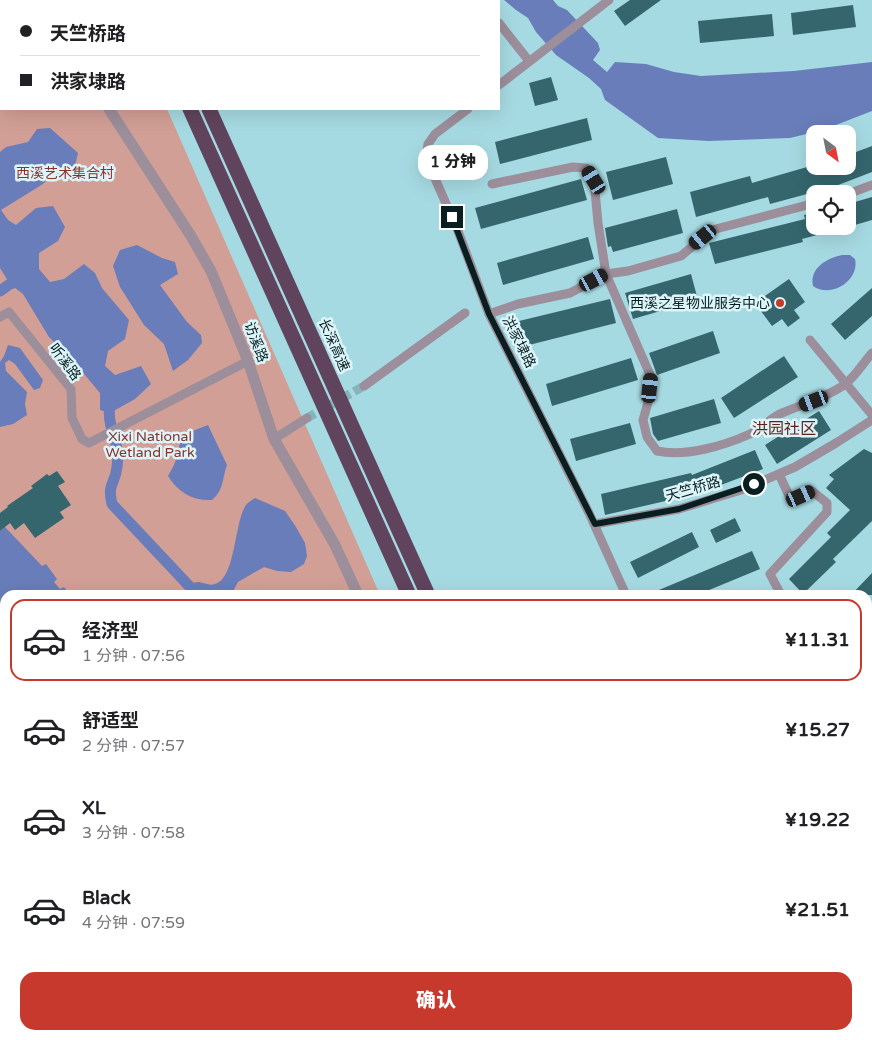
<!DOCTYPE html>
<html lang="zh">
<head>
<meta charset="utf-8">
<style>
  body { margin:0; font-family:"Varela Round","Noto Sans SC",sans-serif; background:#f6f6f6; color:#202124; height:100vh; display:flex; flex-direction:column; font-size:19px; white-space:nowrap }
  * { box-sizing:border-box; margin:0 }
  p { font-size:16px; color:#757577 }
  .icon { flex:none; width:28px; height:28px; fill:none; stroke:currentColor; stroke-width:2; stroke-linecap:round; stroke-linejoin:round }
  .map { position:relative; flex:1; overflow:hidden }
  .details { position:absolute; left:0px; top:590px; width:872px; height:450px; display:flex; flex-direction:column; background:#fff; border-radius:15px 15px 0 0; box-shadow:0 5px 20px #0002 }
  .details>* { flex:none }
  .hud { position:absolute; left:0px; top:0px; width:500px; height:110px; box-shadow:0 5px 20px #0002; display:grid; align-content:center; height:110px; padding:0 20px; background:#fff }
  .needle { width:32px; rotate:148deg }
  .buttons { position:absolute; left:806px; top:125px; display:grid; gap:10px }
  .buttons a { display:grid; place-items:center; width:50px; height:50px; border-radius:10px; background:#fff; box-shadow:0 5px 20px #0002; font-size:25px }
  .end { position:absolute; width:22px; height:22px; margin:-11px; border:6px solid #091e21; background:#fff; box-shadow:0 0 0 2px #fff }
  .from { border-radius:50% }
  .bubble { position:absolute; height:35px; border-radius:15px; background:#fff; box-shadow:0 5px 20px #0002; font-size:16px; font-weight:800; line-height:35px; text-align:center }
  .car { position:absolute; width:15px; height:30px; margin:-15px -8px; border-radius:6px; box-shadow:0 0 4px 1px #0007; background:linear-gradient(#222 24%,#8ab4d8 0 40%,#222 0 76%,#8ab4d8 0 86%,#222 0) }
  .hud b { display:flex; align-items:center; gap:18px; height:48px; font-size:19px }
  .hud b+b { border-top:1px solid #e0e0e0 }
  .hud i { width:12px; height:12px; background:#202124 }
  ul { padding:9px 0 0; list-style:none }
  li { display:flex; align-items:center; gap:15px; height:82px; margin:0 10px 8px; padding:0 10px; border:2px solid transparent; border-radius:15px }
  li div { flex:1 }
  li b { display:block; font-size:19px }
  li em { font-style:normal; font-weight:800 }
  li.on { border-color:#c6392c }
  li>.icon { width:45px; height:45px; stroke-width:1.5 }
  .primary-button { display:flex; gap:10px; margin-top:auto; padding:10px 20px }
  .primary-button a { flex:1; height:58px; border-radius:15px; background:#c6392c; color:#fff; font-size:20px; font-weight:800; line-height:58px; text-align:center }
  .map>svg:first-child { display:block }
  .green { fill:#d29f96 }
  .water { fill:#697dba }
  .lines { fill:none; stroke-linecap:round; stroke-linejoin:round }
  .canal { stroke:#697dba; stroke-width:11 }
  .building { fill:#35666e }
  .minor-tunnel { stroke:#87b4bb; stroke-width:9; stroke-dasharray:9 4.5; stroke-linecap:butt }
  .minor { stroke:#9c8e9a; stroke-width:9 }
  .tertiary { stroke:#9c8e9a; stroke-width:11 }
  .motorway { stroke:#60445d; stroke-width:15 }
  .route { stroke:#091e21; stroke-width:6 }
  .poi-dot { fill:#c6392c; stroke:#dcf5fa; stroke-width:2 }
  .labels { text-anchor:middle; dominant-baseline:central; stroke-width:5; stroke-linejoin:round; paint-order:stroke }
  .park-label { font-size:14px; fill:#8c3127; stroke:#dcf5fa }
  .poi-label { font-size:14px; fill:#091e21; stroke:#dcf5fa; text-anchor:end }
  .street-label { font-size:14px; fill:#091e21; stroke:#dcf5fa }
  .quarter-label { font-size:16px; fill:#621e17; stroke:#dcf5fa }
</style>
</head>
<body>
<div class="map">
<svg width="872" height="1040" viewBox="0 0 872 1040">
  <rect width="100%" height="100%" fill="#a6dae2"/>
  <path class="green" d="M0,0H119V1H1V109H167L380,595H5V1035H575L577,1040H0Z"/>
  <g class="water">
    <path d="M504,0H553L558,6L567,10L598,43L600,50L593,60L607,72L615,62L646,64L674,72L701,76L794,71L872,62V111L823,130L790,138L709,141L658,138L605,100L601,89L589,78L556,55L536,32L528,18L516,10Z"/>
    <path d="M50,128L78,153L75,166L65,167L54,172L43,184L1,210L8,220L16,225L36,208L53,206L65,227L58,241L39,253V269L50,282L64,279L84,264L95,273L102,288L129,320L125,339L108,351L105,366L115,375L141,366L151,384L135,399L110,413L100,410V393L74,362L49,337L23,294L10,284L0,268V152L6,147L28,142L37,129Z"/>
    <path d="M137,245L162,258L175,262L178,274L160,285L187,322L201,335L202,343L188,360L173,371L164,344L144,325L120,287L113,266L120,250Z"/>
    <path d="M842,255H850L855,259C860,280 831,299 813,286C809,268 827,258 842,255Z"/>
    <path d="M8,345L20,348L43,380L40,388L34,390L15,364L9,360L5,363L6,371L27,392L25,404L27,415L13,424L0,427V362L4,356Z"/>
    <path d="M208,425L227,465C222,479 224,490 212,500C192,501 178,492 168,476L174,465L178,454L180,442L185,434Z"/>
    <path d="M255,498L285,511L296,527L305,543L307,556L304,564L291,572L277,571L264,567L238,582L231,595H195L188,584C191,583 196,582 199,582C205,583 209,586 215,584C236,578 234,522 246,505C248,502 252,500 255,498Z"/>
    <path d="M5,527L42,566L46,564L57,579L54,582L60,589L64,587L70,595H5V671L4,670L0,673V531Z"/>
    <path d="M449,1035H507L512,1040H447Z"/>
  </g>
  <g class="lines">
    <g class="canal">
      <path d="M0,291L10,284L23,279"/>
      <path d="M108,398C111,406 108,413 110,421C113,439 120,447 117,467C115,485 107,483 112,504L191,588L196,595"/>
      <path d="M0,817L5,824"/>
      <path d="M0,885L5,879"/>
      <path d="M0,1003L5,1009"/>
      <path d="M21,1035L23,1040"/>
      <path d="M88,1040L92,1035"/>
    </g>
  </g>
  <g class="building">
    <path d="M630,0H661L625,26L614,11Z"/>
    <path d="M853,5L856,27L793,35L791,13Z"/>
    <path d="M772,14L774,36L700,43L698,21Z"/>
    <path d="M551,77L558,100L535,106L529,83Z"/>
    <path d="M587,118L592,140L500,164L495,142Z"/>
    <path d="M872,146V172L833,187L770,204L768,197L696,217L690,192L750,176L752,183L814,165L848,166V155Z"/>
    <path d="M666,157L673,184L613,200L606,172Z"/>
    <path d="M581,179L587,200L481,229L475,208Z"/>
    <path d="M872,197V220L848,227V204Z"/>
    <path d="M677,209L683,233L613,252L611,246L608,247L605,228Z"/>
    <path d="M815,212V226H840V229L802,239L803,242L715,264L709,243L805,219L804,215Z"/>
    <path d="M588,237L594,259L503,285L497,263Z"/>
    <path d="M691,274L698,300L633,319L625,293Z"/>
    <path d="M789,279L805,302L794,310L800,318L788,327L782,319L772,326L755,303Z"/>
    <path d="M872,288V316L845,340L831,324Z"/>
    <path d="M610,299L616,323L525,346L519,321Z"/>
    <path d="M713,331L720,353L657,375L649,353Z"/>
    <path d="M784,356L798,377L734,418L721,398Z"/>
    <path d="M631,358L638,380L552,406L546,384Z"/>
    <path d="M714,399L721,423L658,441L653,434L650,418Z"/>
    <path d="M819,411L831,430L777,464L765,445Z"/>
    <path d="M630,423L636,444L576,461L570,439Z"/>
    <path d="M864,449L872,453V521L833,559L836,562L803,594L789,579L831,537L827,533L850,510L826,488L834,479L829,475Z"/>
    <path d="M755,450L763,469L700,493L605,515L601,494L691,473L692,475Z"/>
    <path d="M57,471L65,482L58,486L71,505L60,512L64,518L35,538L24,523L15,530L10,523L0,531V513L8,507L7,506L33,488L31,486L47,474L49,476Z"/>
    <path d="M735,518L741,531L716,543L710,530Z"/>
    <path d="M692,532L699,547L638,578L630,562Z"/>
    <path d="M752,551L760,569L697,595H647Z"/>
    <path d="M872,573V595H851Z"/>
  </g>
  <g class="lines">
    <path class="minor-tunnel" d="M307,418L364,386"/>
    <g class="minor">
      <path d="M481,0L482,1"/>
      <path d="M499,23L529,61"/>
      <path d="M499,85L609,0"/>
      <path d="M468,109L435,134L428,144L426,158L458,231L489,314L589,513L626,595"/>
      <path d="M492,184L573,167L586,168L594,180L598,223L606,274L651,377L649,399L643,420L647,437L657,451C686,457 723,446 750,434C762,429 770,418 782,413C803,404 825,398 844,385C855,377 863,363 872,353"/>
      <path d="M848,194L872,185"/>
      <path d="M489,314L518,304L570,293L606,274L628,271L681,256L712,230L815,203"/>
      <path d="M0,317L9,312L71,389L72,418L82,439L89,443L248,361"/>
      <path d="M810,340L872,415"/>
      <path d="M364,386L465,313"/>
      <path d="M274,439L307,418"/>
      <path d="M779,474L791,500L812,491L827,503V512L770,574L781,595"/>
      <path d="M595,524L679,509L741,490L795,467L836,443L872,420"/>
      <path d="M868,710L872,713"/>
      <path d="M0,860L2,862"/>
      <path d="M821,1035L823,1040"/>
    </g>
    <g class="tertiary">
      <path d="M66,0L67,1"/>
      <path d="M109,109L191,236L211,271L248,361L274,439L335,545L358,595"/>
      <path d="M557,1035L559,1040"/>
    </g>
    <g class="motorway">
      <path d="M142,0V1"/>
      <path d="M161,0V1"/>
      <path d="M190,109L409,595"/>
      <path d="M209,109L428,595"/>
      <path d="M606,1035L609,1040"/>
      <path d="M626,1035L628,1040"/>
    </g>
  </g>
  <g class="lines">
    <path class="route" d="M452,217L489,314L595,524L679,509L754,484"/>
  </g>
  <circle class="poi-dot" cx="780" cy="303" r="5"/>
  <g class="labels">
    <g class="park-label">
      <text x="65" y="173">西溪艺术集合村</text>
      <text x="150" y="436">Xixi National<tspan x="150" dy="16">Wetland Park</tspan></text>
    </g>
    <g class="poi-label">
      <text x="770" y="303">西溪之星物业服务中心</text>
    </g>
    <g class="street-label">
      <text transform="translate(256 342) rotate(69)">访溪路</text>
      <text transform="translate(519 342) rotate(63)">洪家埭路</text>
      <text transform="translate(334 345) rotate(66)">长深高速</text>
      <text transform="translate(65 362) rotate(53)">听溪路</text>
      <text transform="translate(693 489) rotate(-16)">天竺桥路</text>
    </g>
    <g class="quarter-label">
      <text x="784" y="429">洪园社区</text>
    </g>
  </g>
</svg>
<div class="buttons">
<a><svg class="needle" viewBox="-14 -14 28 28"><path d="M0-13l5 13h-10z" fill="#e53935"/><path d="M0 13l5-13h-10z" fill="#757577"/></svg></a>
<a><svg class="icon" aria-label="locate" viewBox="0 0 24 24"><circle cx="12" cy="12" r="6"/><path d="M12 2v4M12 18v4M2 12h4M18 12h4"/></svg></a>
</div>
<i class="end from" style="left:754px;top:484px"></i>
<i class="end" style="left:452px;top:217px"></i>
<div class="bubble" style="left:418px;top:145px;width:70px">1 分钟</div>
<i class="car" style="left:594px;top:180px;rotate:328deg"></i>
<i class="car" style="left:703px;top:237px;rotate:231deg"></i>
<i class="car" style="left:594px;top:280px;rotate:62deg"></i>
<i class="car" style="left:650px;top:388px;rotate:6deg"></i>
<i class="car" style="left:814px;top:401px;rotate:249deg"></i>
<i class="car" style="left:801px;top:496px;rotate:66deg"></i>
<div class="hud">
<b><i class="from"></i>天竺桥路</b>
<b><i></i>洪家埭路</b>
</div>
<section class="details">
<ul>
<li class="on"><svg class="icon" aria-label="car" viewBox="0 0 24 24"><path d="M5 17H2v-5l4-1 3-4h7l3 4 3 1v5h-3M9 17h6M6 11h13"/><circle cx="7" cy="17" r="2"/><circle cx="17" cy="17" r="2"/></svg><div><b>经济型</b><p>1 分钟 · 07:56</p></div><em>¥11.31</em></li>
<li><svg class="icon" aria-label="car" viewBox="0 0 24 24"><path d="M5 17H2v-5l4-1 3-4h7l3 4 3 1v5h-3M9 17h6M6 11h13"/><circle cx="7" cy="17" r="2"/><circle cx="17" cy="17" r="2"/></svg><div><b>舒适型</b><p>2 分钟 · 07:57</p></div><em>¥15.27</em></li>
<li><svg class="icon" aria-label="car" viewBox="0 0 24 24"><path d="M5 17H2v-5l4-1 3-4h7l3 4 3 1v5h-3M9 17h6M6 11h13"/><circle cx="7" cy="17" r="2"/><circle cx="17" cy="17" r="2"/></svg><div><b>XL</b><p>3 分钟 · 07:58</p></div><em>¥19.22</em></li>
<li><svg class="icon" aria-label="car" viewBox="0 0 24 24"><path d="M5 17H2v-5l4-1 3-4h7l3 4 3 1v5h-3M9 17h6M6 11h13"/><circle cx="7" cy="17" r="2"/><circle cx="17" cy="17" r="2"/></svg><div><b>Black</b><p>4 分钟 · 07:59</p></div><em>¥21.51</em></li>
</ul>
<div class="primary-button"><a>确认</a></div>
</section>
</div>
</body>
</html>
